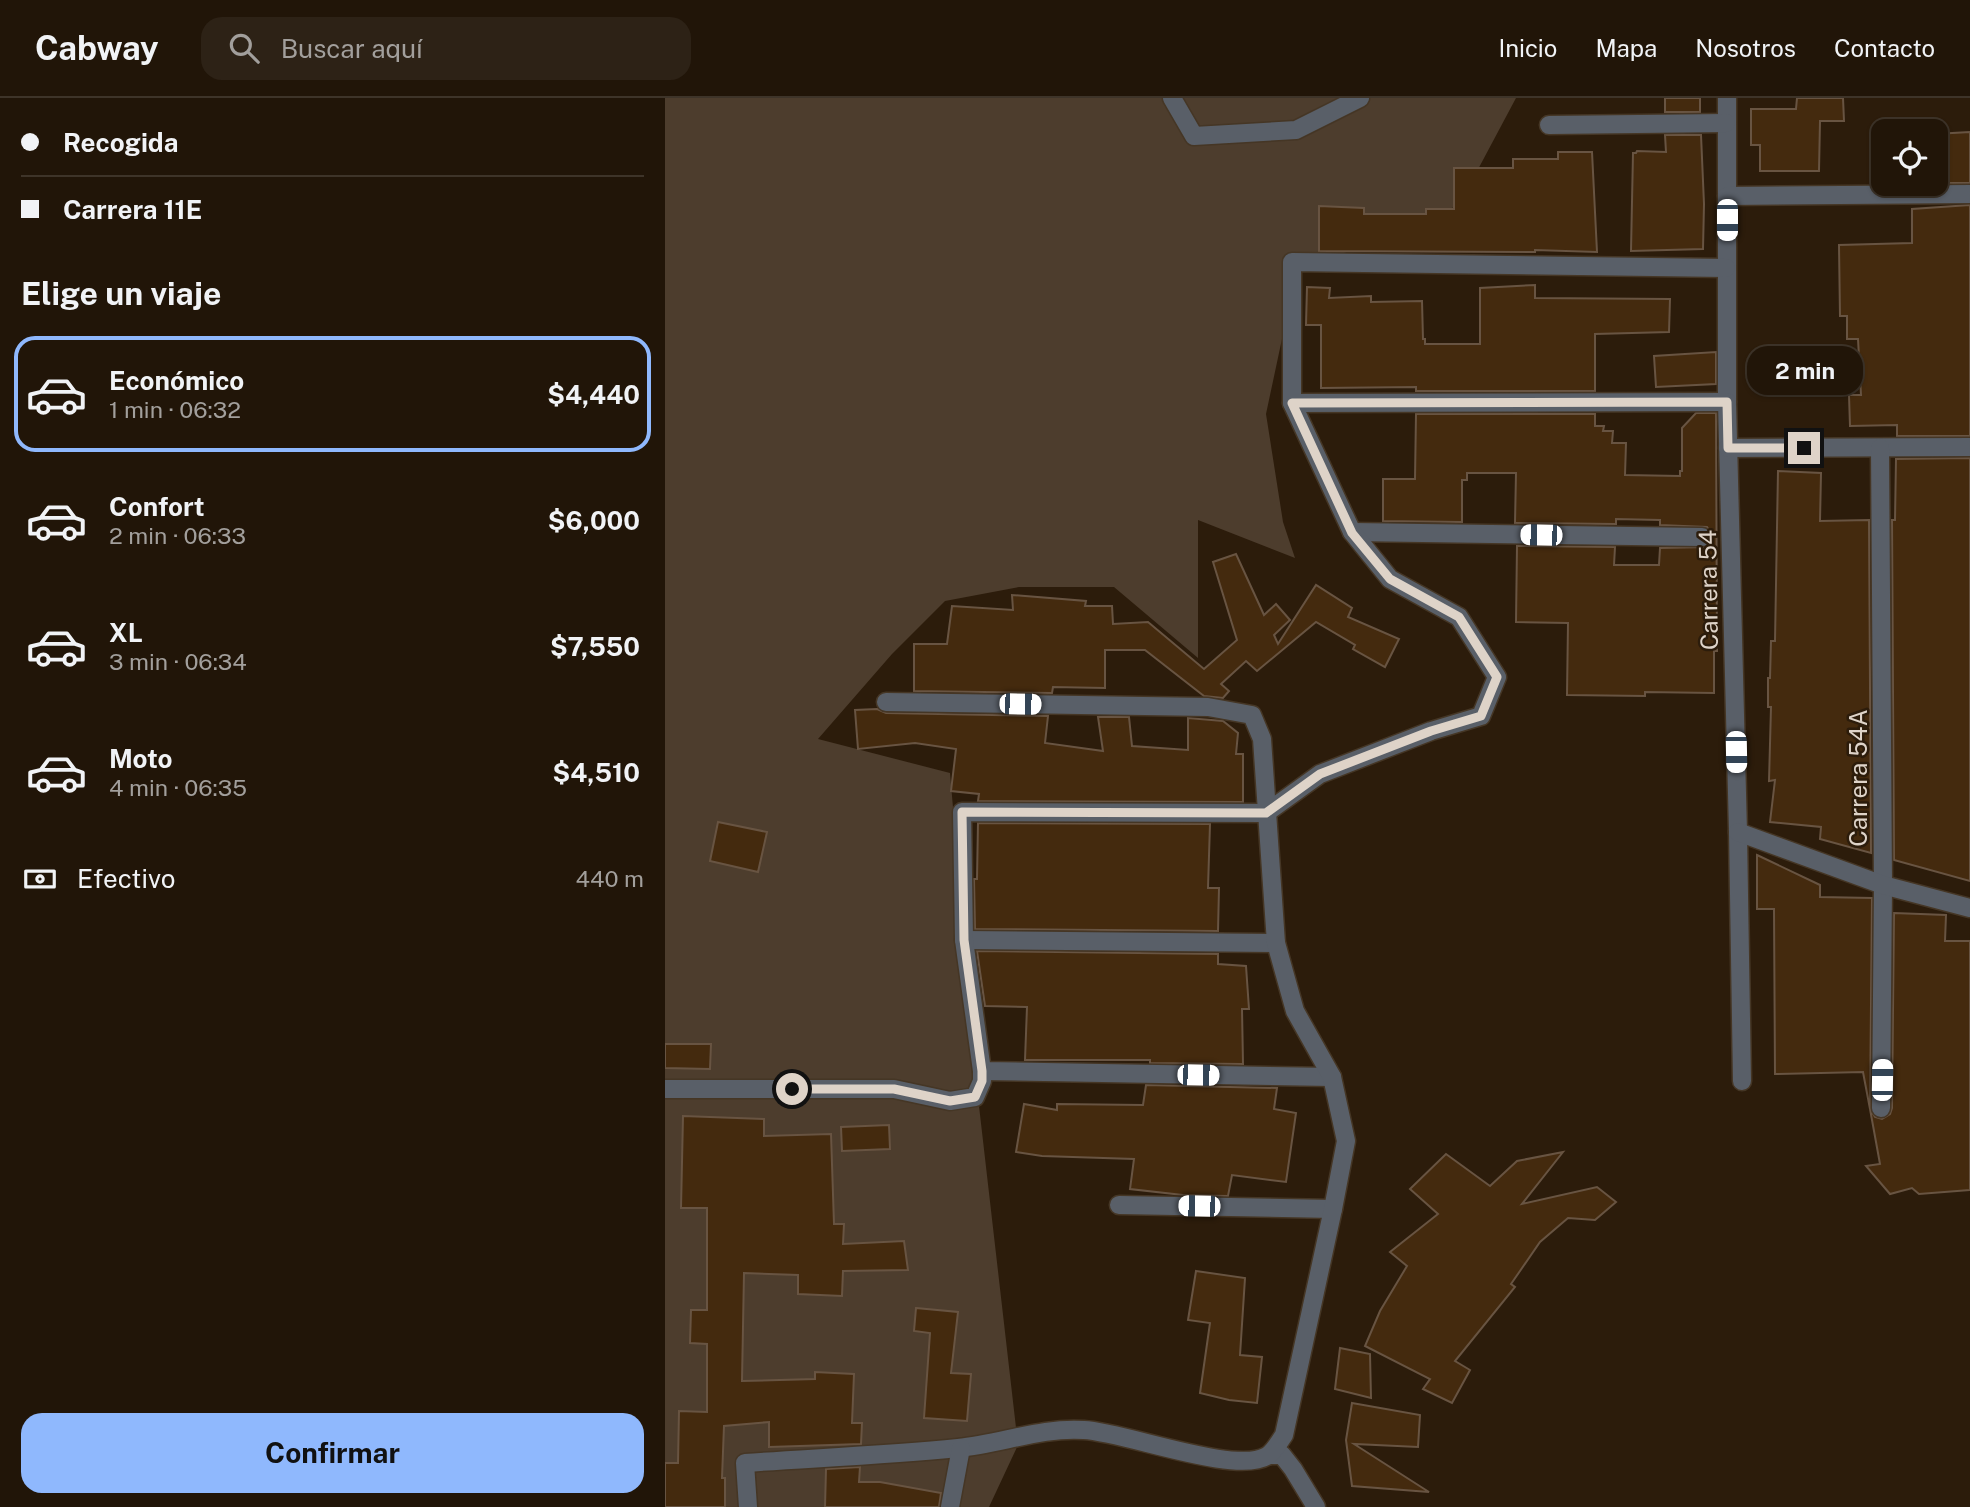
<!DOCTYPE html>
<html lang="es">
<head>
<meta charset="utf-8">
<style>
  body { margin:0; font-family:"Public Sans",sans-serif; background:#2d2216; color:#f1f3f6; height:100vh; display:flex; flex-direction:column; font-size:26px; white-space:nowrap }
  * { box-sizing:border-box; margin:0 }
  p { font-size:23px; color:#a29f9c }
  .icon { flex:none; width:38px; height:38px; fill:none; stroke:currentColor; stroke-width:2; stroke-linecap:round; stroke-linejoin:round }
  .map { position:relative; flex:1; overflow:hidden }
  .drawer { display:flex; flex-direction:column; background:#211508; width:665px }
  .drawer>* { flex:none }
  .top-card { display:grid; align-content:center; height:154px; padding:0 21px; background:#211508 }
  .tools { position:absolute; left:1206px; top:21px; display:grid; gap:14px }
  .tools a { display:grid; place-items:center; width:77px; height:77px; border-radius:14px; background:#211508; box-shadow:0 2px 5px #0004,0 0 0 2px #3e3429; font-size:35px }
  .end { position:absolute; width:32px; height:32px; margin:-16px; border:9px solid #ded3c8; background:#111; box-shadow:0 0 0 4px #111 }
  .from { border-radius:50% }
  .bubble { position:absolute; height:49px; border-radius:21px; background:#211508; box-shadow:0 2px 5px #0004,0 0 0 2px #3e3429; font-size:23px; font-weight:700; line-height:49px; text-align:center }
  .car { position:absolute; width:21px; height:42px; margin:-21px -10px; border-radius:9px; box-shadow:0 0 5px 2px #0007; background:linear-gradient(#fff 24%,#345 0 40%,#fff 0 76%,#345 0 86%,#fff 0) }
  .top-card b { display:flex; align-items:center; gap:24px; height:66px; font-size:26px }
  .top-card b+b { border-top:2px solid #3e3429 }
  .top-card i { width:18px; height:18px; background:#f1f3f6 }
  ul { padding:0; list-style:none }
  li { display:flex; align-items:center; gap:21px; height:116px; margin:0 14px 10px; padding:0 7px; border:4px solid transparent; border-radius:21px }
  li div { flex:1 }
  li b { display:block; font-size:26px }
  li em { font-style:normal; font-weight:700 }
  li.active { border-color:#8fb8fd }
  li>.icon { width:63px; height:63px; stroke-width:1.5 }
  h2 { padding:0 21px; font-size:32px; line-height:84px }
  .pay { display:flex; align-items:center; gap:18px; height:77px; padding:0 21px; font-size:26px }
  .pay p { margin-inline-start:auto }
  .action { display:flex; gap:14px; margin-top:auto; padding:14px 21px }
  .action a { flex:1; height:80px; border-radius:21px; background:#8fb8fd; color:#111; font-size:28px; font-weight:700; line-height:80px; text-align:center }
  header { display:flex; align-items:center; gap:42px; box-sizing:border-box; height:98px; padding:0 35px; background:#211508; border-bottom:2px solid #3e3429 }
  header strong { font-size:33px }
  nav { display:flex; gap:38px; margin-inline-start:auto; font-size:24px }
  .search { width:490px; height:63px; background:#2d2216; display:flex; align-items:center; gap:18px; box-sizing:border-box; padding:0 24px; border-radius:21px; color:#a29f9c; font-size:26px }
  main { display:flex; flex:1; min-height:0 }
  .map>svg:first-child { display:block }
  .green { fill:#4d3d2d }
  .building { fill:#442a0e; stroke:#685442; stroke-width:2 }
  .lines { fill:none; stroke-linecap:round; stroke-linejoin:round }
  .minor-casing { stroke:#453625; stroke-width:21 }
  .minor { stroke:#595f68; stroke-width:18 }
  .route { stroke:#ded3c8; stroke-width:9 }
  .labels { text-anchor:middle; dominant-baseline:central; stroke-width:5; stroke-linejoin:round; paint-order:stroke }
  .street-label { font-size:24px; fill:#ded3c8; stroke:#2c1c0b }
</style>
</head>
<body>
<header>
<strong>Cabway</strong>
<div class="search"><svg class="icon" aria-label="search" viewBox="0 0 24 24"><circle cx="10" cy="10" r="6"/><path d="M15 15l6 6"/></svg>Buscar aquí</div>
<nav><a>Inicio</a><a>Mapa</a><a>Nosotros</a><a>Contacto</a></nav>
</header>
<main>
<section class="drawer">
<div class="top-card">
<b><i class="from"></i>Recogida</b>
<b><i></i>Carrera 11E</b>
</div>
<h2>Elige un viaje</h2>
<ul>
<li class="active"><svg class="icon" aria-label="car" viewBox="0 0 24 24"><path d="M5 17H2v-5l4-1 3-4h7l3 4 3 1v5h-3M9 17h6M6 11h13"/><circle cx="7" cy="17" r="2"/><circle cx="17" cy="17" r="2"/></svg><div><b>Económico</b><p>1 min · 06:32</p></div><em>$4,440</em></li>
<li><svg class="icon" aria-label="car" viewBox="0 0 24 24"><path d="M5 17H2v-5l4-1 3-4h7l3 4 3 1v5h-3M9 17h6M6 11h13"/><circle cx="7" cy="17" r="2"/><circle cx="17" cy="17" r="2"/></svg><div><b>Confort</b><p>2 min · 06:33</p></div><em>$6,000</em></li>
<li><svg class="icon" aria-label="car" viewBox="0 0 24 24"><path d="M5 17H2v-5l4-1 3-4h7l3 4 3 1v5h-3M9 17h6M6 11h13"/><circle cx="7" cy="17" r="2"/><circle cx="17" cy="17" r="2"/></svg><div><b>XL</b><p>3 min · 06:34</p></div><em>$7,550</em></li>
<li><svg class="icon" aria-label="car" viewBox="0 0 24 24"><path d="M5 17H2v-5l4-1 3-4h7l3 4 3 1v5h-3M9 17h6M6 11h13"/><circle cx="7" cy="17" r="2"/><circle cx="17" cy="17" r="2"/></svg><div><b>Moto</b><p>4 min · 06:35</p></div><em>$4,510</em></li>
</ul>
<div class="pay"><svg class="icon" aria-label="cash" viewBox="0 0 24 24"><path d="M3 7h18v10H3z"/><circle cx="12" cy="12" r="2"/></svg>Efectivo<p>440 m</p></div>
<div class="action"><a>Confirmar</a></div>
</section>
<div class="map">
<svg width="1305" height="1409" viewBox="0 0 1305 1409">
  <rect width="100%" height="100%" fill="#2c1c0b"/>
  <path class="green" d="M0,0H851L794,107L631,175L601,316L618,424L630,460L533,422V560L449,489H354L280,503L227,556L153,641L285,675L314,1008L353,1347L324,1409H0Z"/>
  <g class="building">
    <rect x="1000" y="0" width="35" height="14"/>
    <path d="M1132,0H1178L1179,23H1155L1154,73H1095V47H1086V11H1131Z"/>
    <path d="M1305,34V85H1270V36Z"/>
    <path d="M1000,37H1036L1039,106L1038,151L966,153L968,55H971L972,53L1001,54Z"/>
    <path d="M893,54H927L932,154L870,152V154L654,153V108L699,110V116H761V111H789V70H848V61H893Z"/>
    <path d="M1305,107V338H1232V327L1185,328L1184,297H1196L1193,241H1182V218H1175L1174,147L1247,145V111Z"/>
    <path d="M870,187V200L1005,201L1004,234L930,236V293H751V289L656,290V227H641L642,189L665,190L664,200L706,198V204L757,203L758,241H760V246H815V190Z"/>
    <path d="M1051,254V286L991,289L989,258Z"/>
    <path d="M1031,315H1051L1052,553H1049V595L980,594V598L902,597L903,525L851,524L852,448L950,449L949,467H994L995,450L1043,449L1048,438L1042,429L995,427V422L951,421V426L850,425L851,375H802V382H797V424L718,423V381H750L751,316H930V328H939L938,333H948L947,345H961L960,377L1015,378V373H1017V330Z"/>
    <path d="M1305,360V783L1229,762L1227,422H1230L1231,361Z"/>
    <path d="M1113,373L1156,375L1155,423L1204,422L1206,755L1155,741L1156,729L1105,724L1110,682L1104,683L1106,609H1103V580H1105L1106,543H1110Z"/>
    <path d="M571,456L599,517L611,506L625,522L609,537L613,546L651,487L687,510L683,519L734,541L720,569L688,551L690,547L651,524L592,573L581,563L556,586L564,593L558,600L539,598L480,552H440V590L388,589L387,595L249,593V546H282L287,508L348,512L347,497L421,503L420,508H447L448,526L483,524L539,571L572,542L548,464Z"/>
    <path d="M212,611L221,615L383,618L380,645L438,653L433,619H464L467,648L523,652V620L558,623L573,635L571,656H578V704L313,703L314,696L286,693L291,651L250,645L193,651L190,612Z"/>
    <path d="M53,724L102,734L93,774L45,763Z"/>
    <path d="M313,725L545,726L543,790H554L553,833L310,831L309,781H312Z"/>
    <path d="M1092,757L1155,787V799L1207,800L1205,1011L1198,974L1110,976L1109,811H1092Z"/>
    <path d="M1229,815L1281,817L1280,843H1305V1092L1254,1096L1247,1090L1225,1096L1201,1068L1215,1066L1205,1011L1210,1019L1217,1021L1225,1016L1227,1010Z"/>
    <path d="M312,853L553,856V866L581,868L584,911H577L578,966L485,965V962H360L362,909L320,908Z"/>
    <path d="M0,946H46L45,971L0,970Z"/>
    <path d="M481,987L612,990L609,1011L631,1015L621,1084L567,1077L563,1098L518,1097L465,1091L469,1061L377,1058L351,1054L359,1006L392,1012V1006L478,1007Z"/>
    <path d="M18,1018L99,1021V1038L166,1036L169,1126H179L178,1146L239,1143L243,1172L178,1173L177,1198L133,1196V1177L79,1175L77,1283L150,1281V1274L189,1276L187,1325H197L196,1346L104,1349V1324L59,1328L57,1380H60V1409H0V1365H13L14,1313L42,1314V1246L25,1245L26,1212H42V1110H16Z"/>
    <path d="M224,1027L225,1051L177,1053L176,1029Z"/>
    <path d="M898,1054L857,1106L932,1089L951,1104L930,1122L903,1120L875,1144L846,1186L850,1189L790,1263L805,1272L787,1305L758,1291L765,1281L700,1248L715,1213L742,1168L725,1154L773,1116L745,1091L781,1056L825,1088L852,1063Z"/>
    <path d="M531,1173L580,1180L575,1257L597,1259L592,1305L564,1302L535,1295L545,1225L523,1222Z"/>
    <path d="M251,1210L293,1214L286,1275L306,1276L302,1323L259,1320L265,1235L249,1233Z"/>
    <path d="M675,1250L705,1256L706,1300L670,1291Z"/>
    <path d="M687,1305L755,1317L753,1349L689,1346L764,1394L687,1388L681,1342Z"/>
    <path d="M195,1369L194,1384H215L276,1395L274,1409H160L161,1371Z"/>
  </g>
  <g class="lines">
    <g class="minor-casing">
      <g id="minor">
        <path d="M507,0L529,38L631,32L695,0"/>
        <path d="M1062,0V304L1073,734L1077,983"/>
        <path d="M884,27L1061,25"/>
        <path d="M1062,98L1305,96"/>
        <path d="M627,305L1062,304"/>
        <path d="M1063,350L1305,349"/>
        <path d="M1215,350L1218,787L1216,1010"/>
        <path d="M687,434L1037,439"/>
        <path d="M1073,734L1218,787L1305,810"/>
        <path d="M299,842L611,845"/>
        <path d="M667,979L317,973L299,842L297,714L601,715L655,676L766,633L816,618L832,579L794,519L725,481L687,434L627,305V164L1061,170"/>
        <path d="M0,991H229L285,1003L310,999L317,983V973"/>
        <path d="M454,1107L668,1111"/>
        <path d="M605,1357H617L628,1371L651,1409"/>
        <path d="M83,1409L80,1365C151,1360 222,1357 293,1350C336,1346 376,1329 419,1332C460,1334 570,1377 602,1358C609,1354 614,1344 619,1337L668,1111L681,1043L667,979L630,913L611,845L597,641L587,617L543,609L221,604"/>
        <path d="M285,1409L296,1350"/>
      </g>
    </g>
    <use href="#minor" class="minor"/>
  </g>
  <g class="lines">
    <path class="route" d="M127,991H229L285,1003L310,999L317,983V973L299,842L297,714L601,715L655,676L766,633L816,618L832,579L794,519L725,481L687,435L627,305L1062,304L1063,350H1139"/>
  </g>
  <g class="labels">
    <g class="street-label">
      <text transform="translate(1043 492) rotate(-91)">Carrera 54</text>
      <text transform="translate(1193 680) rotate(-90)">Carrera 54A</text>
    </g>
  </g>
</svg>
<div class="tools">
<a><svg class="icon" aria-label="locate" viewBox="0 0 24 24"><circle cx="12" cy="12" r="6"/><path d="M12 2v4M12 18v4M2 12h4M18 12h4"/></svg></a>
</div>
<i class="end from" style="left:127px;top:991px"></i>
<i class="end" style="left:1139px;top:350px"></i>
<div class="bubble" style="left:1082px;top:248px;width:116px">2 min</div>
<i class="car" style="left:1062px;top:122px;rotate:180deg"></i>
<i class="car" style="left:876px;top:437px;rotate:271deg"></i>
<i class="car" style="left:355px;top:606px;rotate:91deg"></i>
<i class="car" style="left:1071px;top:654px;rotate:179deg"></i>
<i class="car" style="left:533px;top:977px;rotate:91deg"></i>
<i class="car" style="left:1217px;top:982px;rotate:1deg"></i>
<i class="car" style="left:534px;top:1108px;rotate:271deg"></i>
</div>
</main>
</body>
</html>
